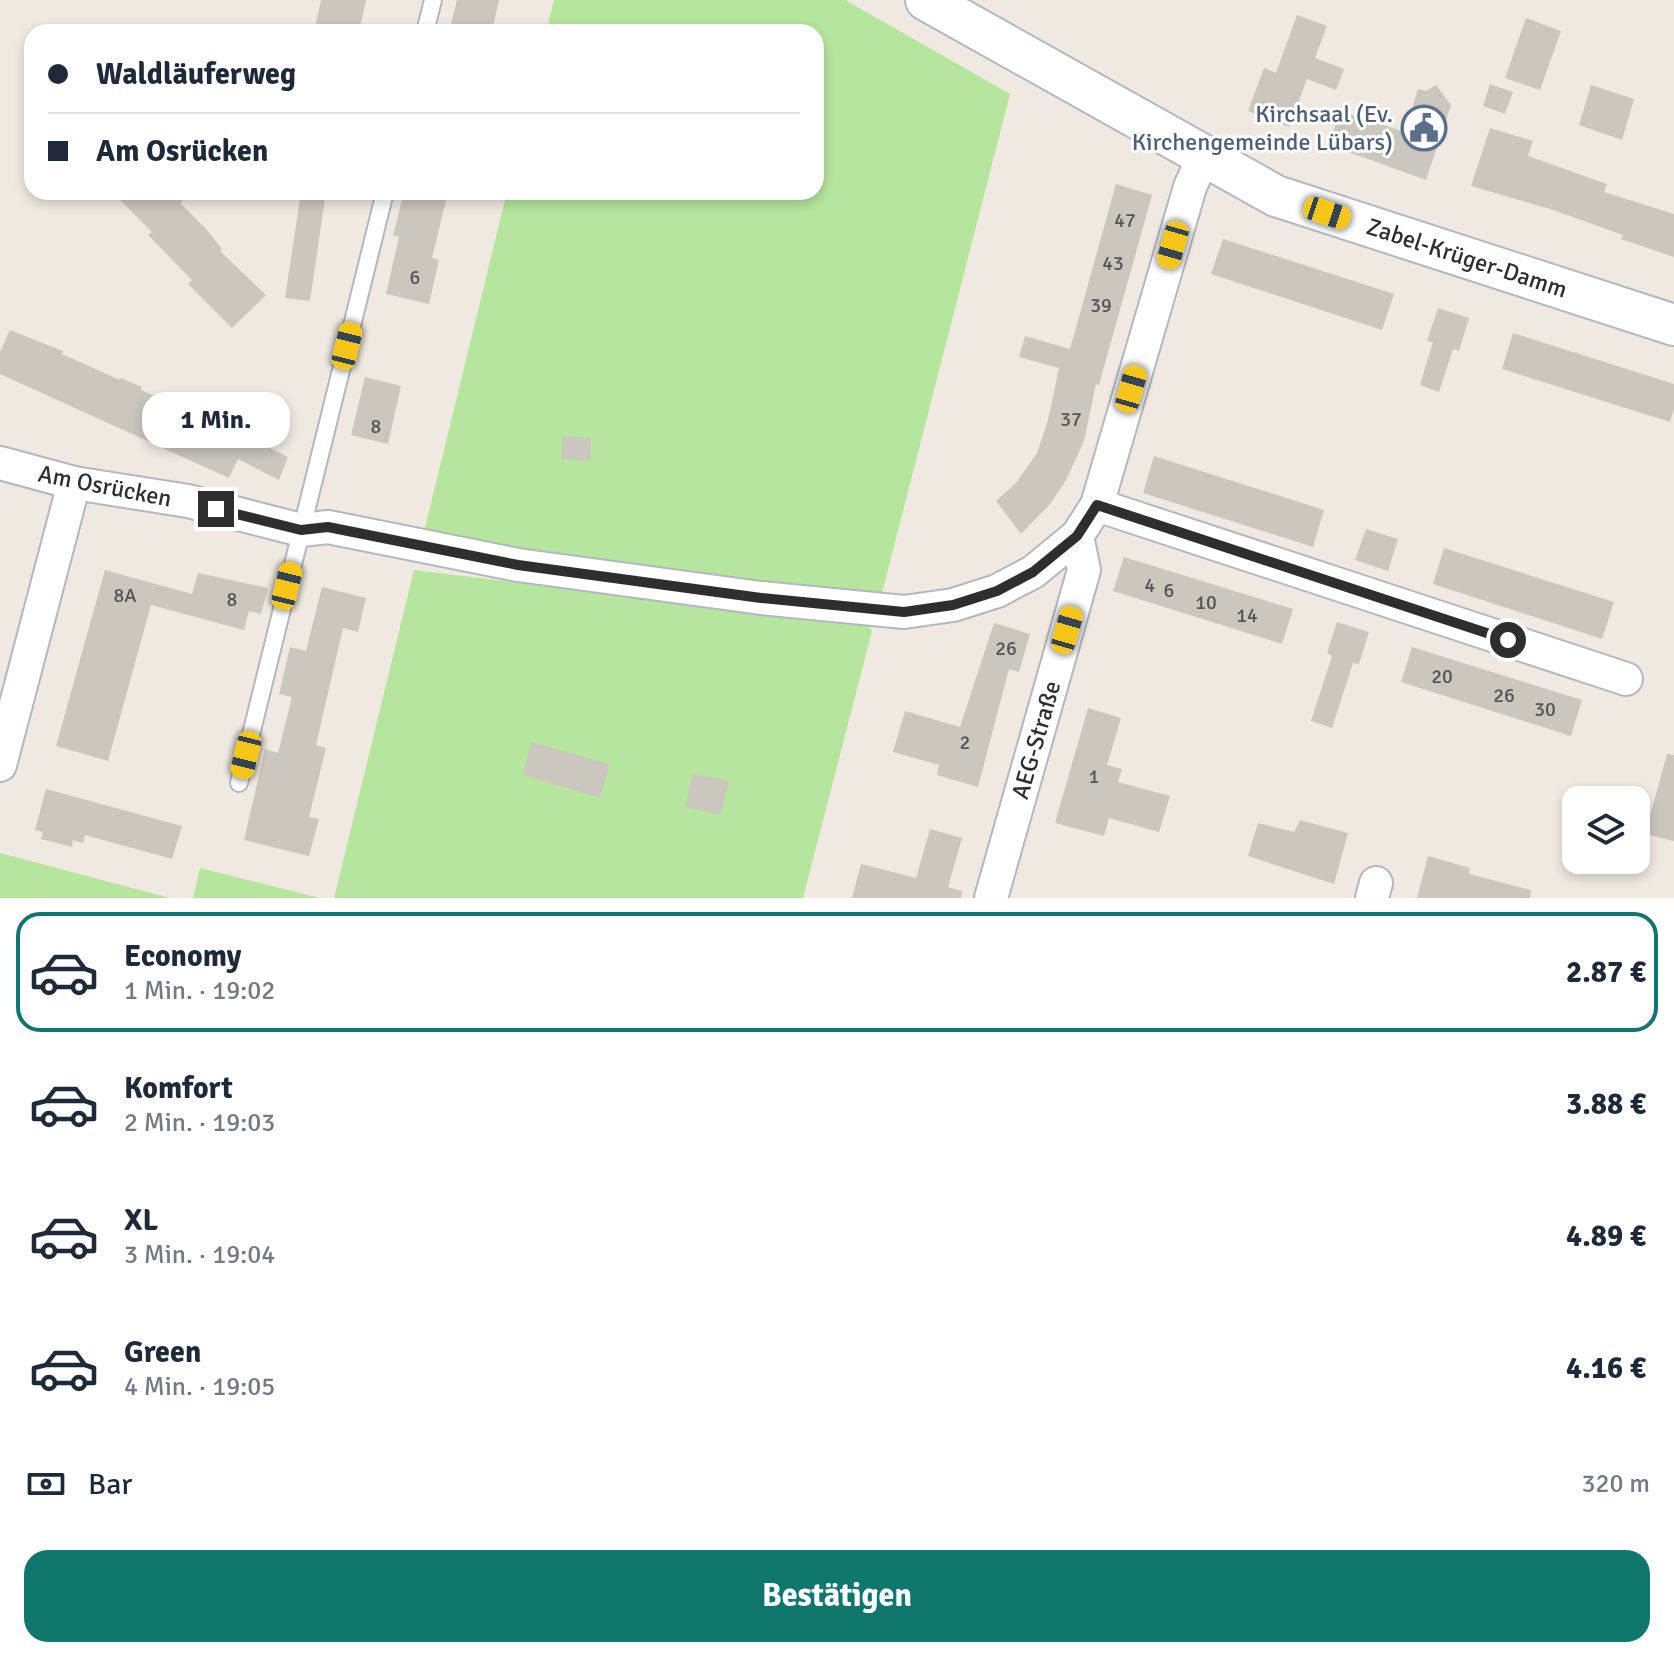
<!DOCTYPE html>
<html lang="de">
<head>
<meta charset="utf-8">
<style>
  body { margin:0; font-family:Signika,sans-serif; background:#f2f2f3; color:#1f2937; height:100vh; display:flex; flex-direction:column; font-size:30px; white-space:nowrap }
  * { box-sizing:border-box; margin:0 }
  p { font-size:26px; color:#747a83 }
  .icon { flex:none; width:44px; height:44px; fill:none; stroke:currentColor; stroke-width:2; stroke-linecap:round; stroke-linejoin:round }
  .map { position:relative; height:898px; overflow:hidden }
  .sheet { display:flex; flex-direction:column; background:#fff; flex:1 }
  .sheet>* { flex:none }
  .guide { position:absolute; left:24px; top:24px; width:800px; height:176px; border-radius:24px; box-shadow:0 4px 12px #0003; display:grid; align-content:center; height:176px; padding:0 24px; background:#fff }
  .controls { position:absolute; left:1562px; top:786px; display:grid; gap:16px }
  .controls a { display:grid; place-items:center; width:88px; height:88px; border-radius:16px; background:#fff; box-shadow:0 4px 12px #0003; font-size:40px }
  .end { position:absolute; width:36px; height:36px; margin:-18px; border:10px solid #2e2e2e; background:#fff; box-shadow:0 0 0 4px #fff }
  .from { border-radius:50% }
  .bubble { position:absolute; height:56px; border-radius:24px; background:#fff; box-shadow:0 4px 12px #0003; font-size:26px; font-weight:700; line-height:56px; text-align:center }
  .car { position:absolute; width:24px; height:48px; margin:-24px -12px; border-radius:10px; box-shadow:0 0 6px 2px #0007; background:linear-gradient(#f5c518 24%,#345 0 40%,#f5c518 0 76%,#345 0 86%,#f5c518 0) }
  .guide b { display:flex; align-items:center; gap:28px; height:76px; font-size:30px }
  .guide b+b { border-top:2px solid #e0e1e3 }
  .guide i { width:20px; height:20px; background:#1f2937 }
  ul { padding:14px 0 0; list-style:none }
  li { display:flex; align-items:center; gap:24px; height:120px; margin:0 16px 12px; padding:0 8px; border:4px solid transparent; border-radius:24px }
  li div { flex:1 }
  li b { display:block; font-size:30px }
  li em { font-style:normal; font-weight:700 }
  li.current { border-color:#0f766e }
  li>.icon { width:72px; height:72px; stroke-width:1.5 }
  .pay { display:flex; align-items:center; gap:20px; height:88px; padding:0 24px; font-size:30px }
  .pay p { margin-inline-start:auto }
  .action { display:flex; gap:16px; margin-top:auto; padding:16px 24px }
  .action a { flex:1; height:92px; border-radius:24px; background:#0f766e; color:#fff; font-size:32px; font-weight:700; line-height:92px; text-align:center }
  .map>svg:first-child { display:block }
  .green { fill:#b6e59e }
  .building { fill:#cbc7bf }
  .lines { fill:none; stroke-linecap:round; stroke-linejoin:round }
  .service-casing { stroke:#b4b7c1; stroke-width:20 }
  .minor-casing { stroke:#b4b7c1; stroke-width:36 }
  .tertiary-casing { stroke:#b4b7c1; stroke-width:44 }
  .service { stroke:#fff; stroke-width:16 }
  .minor { stroke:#fff; stroke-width:32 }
  .tertiary { stroke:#fff; stroke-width:40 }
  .route { stroke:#2e2e2e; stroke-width:10 }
  .labels { text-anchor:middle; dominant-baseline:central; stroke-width:6; stroke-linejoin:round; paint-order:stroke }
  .number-label { font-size:20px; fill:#555452 }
  .service-label { font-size:24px; fill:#4e5e75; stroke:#fff; text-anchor:end }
  .street-label { font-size:24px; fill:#2e2e2e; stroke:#fff }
</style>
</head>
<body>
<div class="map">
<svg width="1674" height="898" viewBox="0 0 1674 898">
  <rect width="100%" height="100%" fill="#efe9e1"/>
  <g class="green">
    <path d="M554,0H845L1010,94L882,593L875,596L423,536L507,192H816V32H546Z"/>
    <path d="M414,570L869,626L872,631L803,898H334Z"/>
    <path d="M0,853L170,898H0Z"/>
    <path d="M200,868L320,898H193Z"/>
  </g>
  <g class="building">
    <path d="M321,0H366L359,32H314Z"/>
    <path d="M457,0H499L492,32H449Z"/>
    <path d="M1297,15L1327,26L1315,58L1344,69L1336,90L1307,79L1289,127L1248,111L1264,68L1276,73Z"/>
    <path d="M1526,18L1561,31L1540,90L1505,78Z"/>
    <path d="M1490,84L1513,92L1505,114L1483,106Z"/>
    <path d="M1436,85L1451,105L1426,180L1329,145L1340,111L1405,132L1418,89L1426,91Z"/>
    <path d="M1591,85L1634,99L1622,140L1579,125Z"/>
    <path d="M1490,128L1533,141L1528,156L1607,184L1604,192L1674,214V257L1621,239L1623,235L1553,210L1471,186Z"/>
    <path d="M1116,184L1152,195L1099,385L1096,384L1084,441L1066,480L1050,504L1021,534L996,501L1016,483L1037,453L1048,420L1059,368L1019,357L1025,336L1070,349Z"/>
    <path d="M112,192H191L180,203L206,229L222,249L220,251L266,295L232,328L188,284L192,280L148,235L152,232Z"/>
    <path d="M301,192H326L310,301L285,298Z"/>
    <path d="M404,192H448L432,258L439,260L429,304L386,294L399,237L393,235Z"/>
    <path d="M1223,239L1394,294L1382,330L1211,274Z"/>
    <path d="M1438,308L1469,318L1459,351L1453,349L1439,392L1420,385L1433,342L1427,341Z"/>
    <path d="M10,330L63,351L62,354L120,380L121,378L142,387L141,390L199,416L200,413L288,457L279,480L238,459L229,478L0,374V352Z"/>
    <path d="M1513,333L1674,384V409L1670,422L1502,369Z"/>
    <path d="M365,377L401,386L388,444L351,435Z"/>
    <path d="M563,436L591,438L590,461L561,459Z"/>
    <path d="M1154,456L1324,510L1313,547L1143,493Z"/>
    <path d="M1366,529L1398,539L1388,571L1355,560Z"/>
    <path d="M1444,548L1614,602L1602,639L1433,584Z"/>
    <path d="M1124,557L1293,609L1282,644L1113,591Z"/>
    <path d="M105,570L192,594L198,573L268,588L261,614L249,611L244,630L151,605L108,761L56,746Z"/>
    <path d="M322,587L366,598L358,632L343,628L316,745L326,748L309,817L319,819L309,856L244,840L265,749L278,753L292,697L279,694L290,647L306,651Z"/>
    <path d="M1337,622L1369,632L1359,664L1353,663L1332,728L1311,721L1332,656L1327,653Z"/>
    <path d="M994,623L1030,634L1019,672L1009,669L978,787L937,775L939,765L893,752L905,711L960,727Z"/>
    <path d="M1412,647L1582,700L1571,736L1401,682Z"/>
    <path d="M1088,708L1121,718L1107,765L1122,769L1118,782L1170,796L1159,832L1109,818L1104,836L1055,823Z"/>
    <path d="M531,742L610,764L600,798L523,775Z"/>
    <path d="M1667,754L1674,755V841L1645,834Z"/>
    <path d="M693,773L729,781L721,815L685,807Z"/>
    <path d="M46,789L182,826L172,859L85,835L83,843L73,840L72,847L41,839L43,832L35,830Z"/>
    <path d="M1300,820L1348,833L1334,884L1248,856L1258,823L1294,832Z"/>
    <path d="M930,829L962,838L948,887L962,891L961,898H852L861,864L916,878Z"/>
    <path d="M1428,856L1470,868L1469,874L1531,890L1530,898H1417Z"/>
  </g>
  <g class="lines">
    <g class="service-casing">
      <g id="service">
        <path d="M425,32L433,0"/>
        <path d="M239,783L385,192"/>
      </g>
    </g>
    <g class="minor-casing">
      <g id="minor">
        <path d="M0,463L74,483L188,501L301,530L328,527L518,565L761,598L904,612L953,605L997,591L1033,572L1077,536L1097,505L1190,187L1203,158"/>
        <path d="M1097,505L1626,679"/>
        <path d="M0,765L74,483"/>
        <path d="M991,898L1084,570L1077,536"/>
        <path d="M1372,898L1376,883"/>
      </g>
    </g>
    <g class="tertiary-casing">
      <path id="tertiary" d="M926,0L1276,196L1674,325"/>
    </g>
    <use href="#service" class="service"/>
    <use href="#minor" class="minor"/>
    <use href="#tertiary" class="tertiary"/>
  </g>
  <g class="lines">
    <path class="route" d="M216,509L301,530L328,527L518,565L761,598L904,612L953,605L997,591L1033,572L1077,536L1097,505L1508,640"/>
  </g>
  <defs>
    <g id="civic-ring" transform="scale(2.3)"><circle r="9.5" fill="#fff" stroke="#5c6f8a" stroke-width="1.5"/><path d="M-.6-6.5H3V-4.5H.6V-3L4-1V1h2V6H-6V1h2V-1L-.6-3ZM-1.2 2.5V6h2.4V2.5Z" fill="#5c6f8a"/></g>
  </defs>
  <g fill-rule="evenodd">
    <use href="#civic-ring" x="1424" y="128"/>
  </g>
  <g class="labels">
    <g class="number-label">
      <text x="1125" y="220">47</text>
      <text x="1113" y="263">43</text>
      <text x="415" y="277">6</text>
      <text x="1101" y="305">39</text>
      <text x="1071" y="419">37</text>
      <text x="376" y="426">8</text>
      <text x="1150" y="585">4</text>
      <text x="1169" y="590">6</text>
      <text x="125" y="595">8A</text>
      <text x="232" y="599">8</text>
      <text x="1206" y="602">10</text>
      <text x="1247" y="615">14</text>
      <text x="1006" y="648">26</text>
      <text x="1442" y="676">20</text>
      <text x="1504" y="695">26</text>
      <text x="1545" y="709">30</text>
      <text x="965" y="742">2</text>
      <text x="1094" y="776">1</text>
    </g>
    <g class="service-label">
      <text x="1393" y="114">Kirchsaal (Ev.<tspan x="1393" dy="28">Kirchengemeinde Lübars)</tspan></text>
    </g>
    <g class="street-label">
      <text transform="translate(1467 258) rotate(18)">Zabel-Krüger-Damm</text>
      <text transform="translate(105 486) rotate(11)">Am Osrücken</text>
      <text transform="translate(1036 740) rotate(-74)">AEG-Straße</text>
    </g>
  </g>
</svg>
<div class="controls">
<a><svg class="icon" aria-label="layers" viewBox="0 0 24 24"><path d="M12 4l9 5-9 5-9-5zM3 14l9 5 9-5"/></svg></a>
</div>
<i class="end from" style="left:1508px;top:640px"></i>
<i class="end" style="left:216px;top:509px"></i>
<div class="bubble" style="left:142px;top:392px;width:148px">1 Min.</div>
<i class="car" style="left:1327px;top:213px;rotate:108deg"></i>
<i class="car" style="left:1173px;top:245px;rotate:196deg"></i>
<i class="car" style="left:347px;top:346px;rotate:14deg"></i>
<i class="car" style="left:1131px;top:389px;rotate:16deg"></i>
<i class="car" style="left:287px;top:586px;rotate:14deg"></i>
<i class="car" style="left:1067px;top:630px;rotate:16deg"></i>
<i class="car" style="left:246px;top:755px;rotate:194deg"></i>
<div class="guide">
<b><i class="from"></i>Waldläuferweg</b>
<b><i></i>Am Osrücken</b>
</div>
</div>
<section class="sheet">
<ul>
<li class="current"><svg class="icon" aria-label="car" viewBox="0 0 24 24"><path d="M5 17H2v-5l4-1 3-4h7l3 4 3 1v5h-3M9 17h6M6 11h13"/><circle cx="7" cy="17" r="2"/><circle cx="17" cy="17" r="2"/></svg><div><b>Economy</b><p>1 Min. · 19:02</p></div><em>2.87 €</em></li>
<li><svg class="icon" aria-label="car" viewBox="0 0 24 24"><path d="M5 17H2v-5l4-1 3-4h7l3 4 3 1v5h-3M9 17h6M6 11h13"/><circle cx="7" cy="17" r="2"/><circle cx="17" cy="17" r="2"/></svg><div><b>Komfort</b><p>2 Min. · 19:03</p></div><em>3.88 €</em></li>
<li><svg class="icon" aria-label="car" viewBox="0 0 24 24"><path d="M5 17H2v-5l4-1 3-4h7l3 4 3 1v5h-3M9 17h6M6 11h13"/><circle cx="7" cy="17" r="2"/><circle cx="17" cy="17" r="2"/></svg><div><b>XL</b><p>3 Min. · 19:04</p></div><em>4.89 €</em></li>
<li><svg class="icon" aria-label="car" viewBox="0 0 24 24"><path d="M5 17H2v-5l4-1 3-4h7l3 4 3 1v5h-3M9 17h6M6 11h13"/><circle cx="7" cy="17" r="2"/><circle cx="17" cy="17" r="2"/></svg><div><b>Green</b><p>4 Min. · 19:05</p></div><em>4.16 €</em></li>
</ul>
<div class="pay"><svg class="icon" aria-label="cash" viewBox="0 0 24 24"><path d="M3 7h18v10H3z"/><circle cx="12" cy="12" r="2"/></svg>Bar<p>320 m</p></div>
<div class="action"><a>Bestätigen</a></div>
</section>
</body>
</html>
